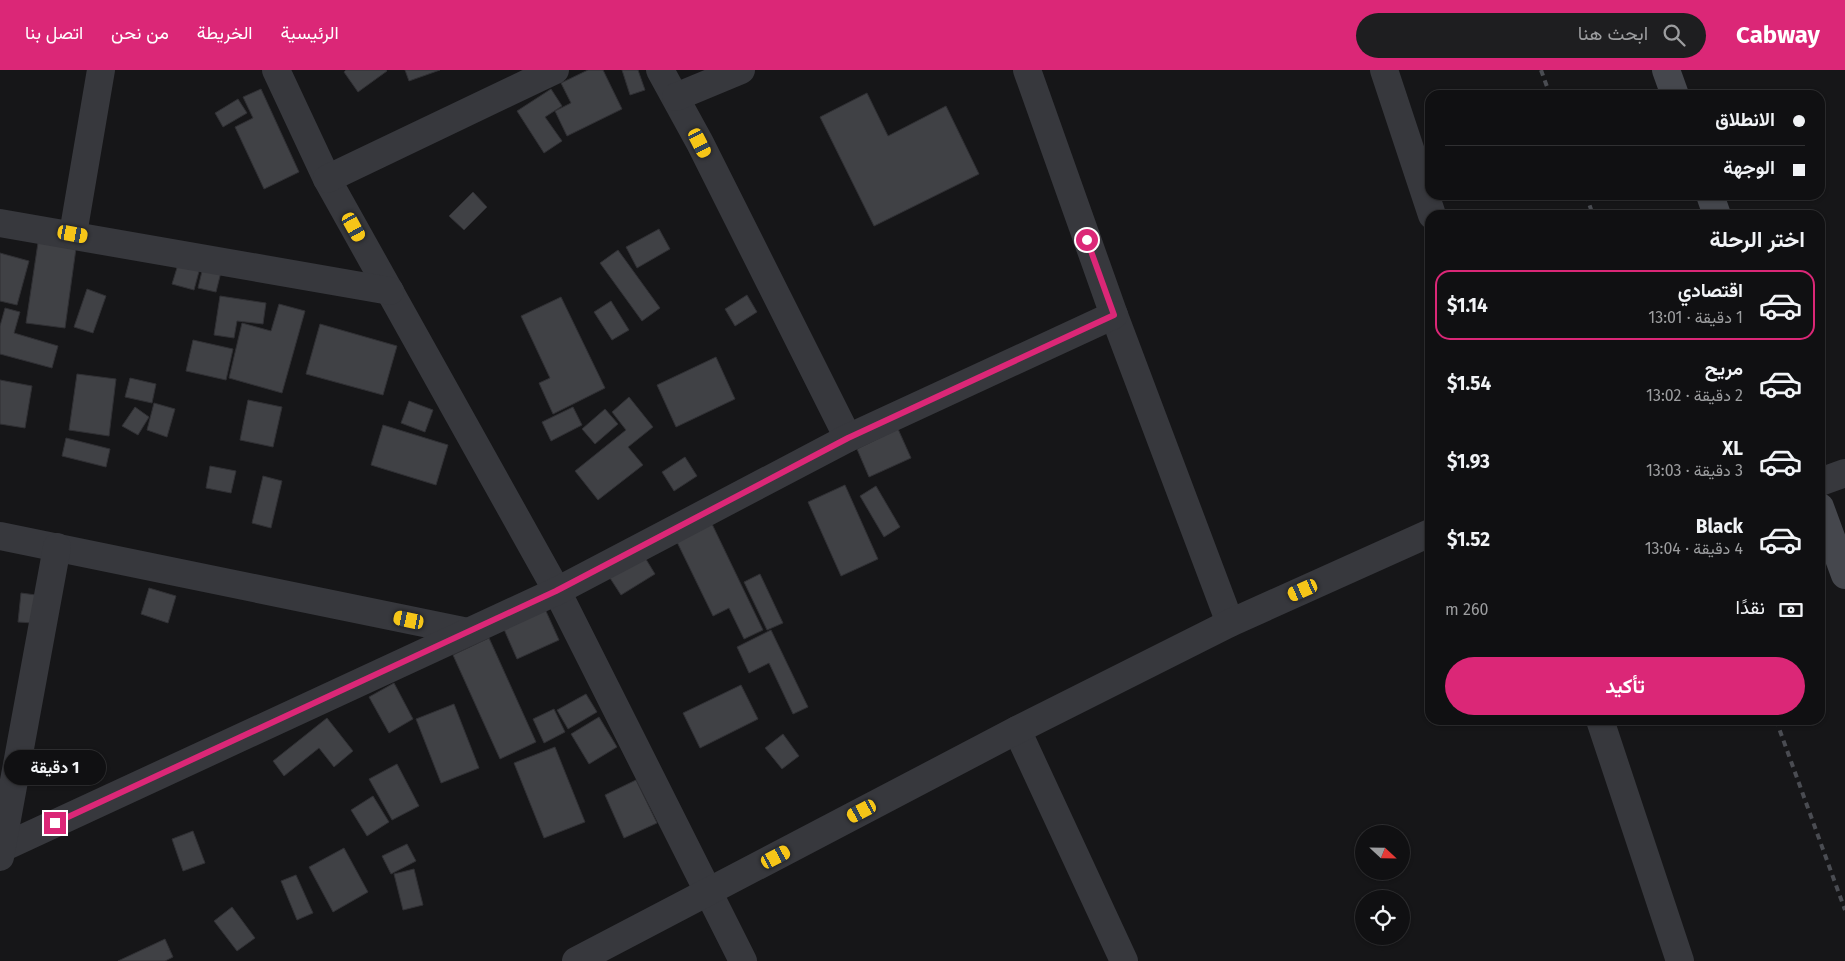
<!DOCTYPE html>
<html lang="ar">
<head>
<meta charset="utf-8">
<style>
  body { margin:0; font-family:"Fira Sans",Vazirmatn,sans-serif; background:#1e1e20; color:#f1f3f6; direction:rtl; height:100vh; display:flex; flex-direction:column; font-size:19px; white-space:nowrap }
  * { box-sizing:border-box; margin:0 }
  p { font-size:16px; color:#9c9d9f }
  .icon { flex:none; width:28px; height:28px; fill:none; stroke:currentColor; stroke-width:2; stroke-linecap:round; stroke-linejoin:round }
  .map { position:relative; flex:1; overflow:hidden; direction:ltr }
  .details { position:absolute; left:1425px; top:140px; width:400px; height:515px; display:flex; flex-direction:column; background:#101012; border-radius:15px; box-shadow:0 1px 4px #0004,0 0 0 1px #303032; direction:rtl }
  .details>* { flex:none }
  .banner { position:absolute; left:1425px; top:20px; width:400px; height:110px; border-radius:15px; box-shadow:0 1px 4px #0004,0 0 0 1px #303032; direction:rtl; display:grid; align-content:center; height:110px; padding:0 20px; background:#101012 }
  .needle { width:32px; rotate:112deg }
  .buttons { position:absolute; left:1355px; top:755px; display:grid; gap:10px }
  .buttons a { display:grid; place-items:center; width:55px; height:55px; border-radius:50%; background:#101012; box-shadow:0 1px 4px #0004,0 0 0 1px #303032; font-size:25px }
  .end { position:absolute; width:22px; height:22px; margin:-11px; border:6px solid #db2777; background:#fff; box-shadow:0 0 0 2px #fff }
  .from { border-radius:50% }
  .bubble { position:absolute; height:35px; border-radius:18px; background:#101012; box-shadow:0 1px 4px #0004,0 0 0 1px #303032; font-size:16px; font-weight:700; line-height:35px; text-align:center; direction:rtl }
  .car { position:absolute; width:15px; height:30px; margin:-15px -8px; border-radius:6px; box-shadow:0 0 4px 1px #0007; background:linear-gradient(#f5c518 24%,#345 0 40%,#f5c518 0 76%,#345 0 86%,#f5c518 0) }
  .banner b { display:flex; align-items:center; gap:18px; height:48px; font-size:19px }
  .banner b+b { border-top:1px solid #303032 }
  .banner i { width:12px; height:12px; background:#f1f3f6 }
  ul { padding:0; list-style:none }
  li { display:flex; align-items:center; gap:15px; height:70px; margin:0 10px 8px; padding:0 10px; border:2px solid transparent; border-radius:15px }
  li div { flex:1 }
  li b { display:block; font-size:19px }
  li em { font-style:normal; font-weight:700 }
  li.selected { border-color:#db2777 }
  li>.icon { width:45px; height:45px; stroke-width:1.5 }
  h2 { padding:0 20px; font-size:22px; line-height:60px }
  .pay { display:flex; align-items:center; gap:12px; height:55px; padding:0 20px; font-size:19px }
  .pay p { margin-inline-start:auto }
  .cta { display:flex; gap:10px; margin-top:auto; padding:10px 20px }
  .cta a { flex:1; height:58px; border-radius:30px; background:#db2777; color:#fff; font-size:20px; font-weight:700; line-height:58px; text-align:center }
  header { display:flex; align-items:center; gap:30px; box-sizing:border-box; height:70px; padding:0 25px; background:#db2777; color:#fff }
  header strong { font-size:24px }
  nav { display:flex; gap:28px; margin-inline-start:auto; font-size:18px }
  .search { width:350px; height:45px; background:#1e1e20; display:flex; align-items:center; gap:12px; box-sizing:border-box; padding:0 18px; border-radius:28px; color:#9c9d9f; font-size:19px }
  .map>svg:first-child { display:block }
  .building { fill:#404145; stroke:#303034 }
  .lines { fill:none; stroke-linecap:round; stroke-linejoin:round }
  .street { stroke:#37383d; stroke-width:28 }
  .secondary { stroke:#45474d; stroke-width:28 }
  .rail { stroke:#4a4c52; stroke-width:4; stroke-dasharray:6 5; stroke-linecap:butt }
  .route { stroke:#db2777; stroke-width:6 }
</style>
</head>
<body>
<header>
<strong>Cabway</strong>
<div class="search"><svg class="icon" aria-label="search" viewBox="0 0 24 24"><circle cx="10" cy="10" r="6"/><path d="M15 15l6 6"/></svg>ابحث هنا</div>
<nav><a>الرئيسية</a><a>الخريطة</a><a>من نحن</a><a>اتصل بنا</a></nav>
</header>
<div class="map">
<svg width="1845" height="891" viewBox="0 0 1845 891">
  <rect width="100%" height="100%" fill="#161618"/>
  <g class="building">
    <path d="M346,0H386L387,1L358,22L344,2Z"/>
    <path d="M405,0H440L409,11Z"/>
    <path d="M588,0H603L622,39L567,66L555,41L571,33L561,13Z"/>
    <path d="M622,0H638L645,20L630,25Z"/>
    <path d="M261,19L299,102L264,119L235,57L253,48L243,27Z"/>
    <path d="M551,19L562,36L545,47L562,71L544,83L517,41Z"/>
    <path d="M867,23L888,66L946,36L979,104L874,156L820,47Z"/>
    <path d="M238,29L247,43L223,57L215,43Z"/>
    <path d="M473,122L487,137L464,160L449,146Z"/>
    <path d="M659,159L670,179L637,198L626,177Z"/>
    <path d="M39,166L77,171L65,258L26,253Z"/>
    <path d="M618,180L660,238L642,251L600,193Z"/>
    <path d="M0,183L29,191L17,235L0,231Z"/>
    <path d="M180,188L201,194L194,220L172,214Z"/>
    <path d="M203,197L221,202L216,222L198,218Z"/>
    <path d="M87,219L106,226L93,263L74,257Z"/>
    <path d="M747,225L757,242L735,256L725,239Z"/>
    <path d="M220,226L266,233L263,254L237,251L234,268L214,265Z"/>
    <path d="M561,227L605,318L553,344L539,313L550,308L521,246Z"/>
    <path d="M611,231L629,260L612,270L594,242Z"/>
    <path d="M279,234L305,241L282,323L229,308L242,253L271,261Z"/>
    <path d="M5,238L20,242L14,263L58,276L52,298L0,284V256Z"/>
    <path d="M320,254L397,276L383,325L306,304Z"/>
    <path d="M193,270L233,279L226,310L186,301Z"/>
    <path d="M716,287L735,329L676,357L657,315Z"/>
    <path d="M77,304L116,309L109,366L69,360Z"/>
    <path d="M130,308L156,314L152,333L125,327Z"/>
    <path d="M0,310L32,316L25,358L0,354Z"/>
    <path d="M629,327L653,357L628,377L643,395L598,430L575,401L626,360L612,342Z"/>
    <path d="M248,330L282,337L273,377L240,370Z"/>
    <path d="M409,331L433,340L425,362L401,353Z"/>
    <path d="M154,333L175,339L167,367L147,360Z"/>
    <path d="M135,337L149,347L138,365L122,356Z"/>
    <path d="M573,337L582,355L551,371L542,352Z"/>
    <path d="M605,339L618,354L595,374L582,359Z"/>
    <path d="M383,355L448,375L436,415L371,395Z"/>
    <path d="M898,359L911,388L869,407L857,379Z"/>
    <path d="M66,368L110,379L106,397L62,386Z"/>
    <path d="M685,387L697,406L674,421L662,402Z"/>
    <path d="M210,396L236,401L231,423L206,418Z"/>
    <path d="M263,406L282,411L271,458L252,453Z"/>
    <path d="M845,415L878,489L841,506L808,432Z"/>
    <path d="M876,416L900,457L884,467L860,426Z"/>
    <path d="M712,454L763,560L744,569L729,538L713,546L677,472Z"/>
    <path d="M644,486L655,504L621,525L610,508Z"/>
    <path d="M760,504L783,553L767,560L744,512Z"/>
    <path d="M149,518L176,526L168,553L141,544Z"/>
    <path d="M21,523L36,525L33,553L18,552Z"/>
    <path d="M545,539L559,570L517,589L503,557Z"/>
    <path d="M771,560L808,637L793,644L769,593L749,603L737,577Z"/>
    <path d="M489,568L536,672L500,689L453,585Z"/>
    <path d="M394,613L413,649L389,663L369,627Z"/>
    <path d="M741,615L758,649L700,678L683,643Z"/>
    <path d="M586,624L597,642L568,659L557,640Z"/>
    <path d="M454,634L479,698L441,713L416,649Z"/>
    <path d="M554,639L565,662L544,673L533,649Z"/>
    <path d="M599,647L617,677L589,694L571,664Z"/>
    <path d="M327,648L353,681L334,697L319,678L284,706L273,691Z"/>
    <path d="M783,664L799,686L782,699L765,678Z"/>
    <path d="M555,677L585,752L544,768L514,693Z"/>
    <path d="M397,694L419,736L392,750L369,709Z"/>
    <path d="M636,710L657,753L624,768L605,725Z"/>
    <path d="M373,726L389,752L367,766L351,740Z"/>
    <path d="M193,761L205,793L183,801L172,769Z"/>
    <path d="M407,774L416,791L391,804L382,786Z"/>
    <path d="M344,778L368,822L333,842L309,797Z"/>
    <path d="M414,799L423,835L403,840L394,804Z"/>
    <path d="M296,805L313,843L297,850L281,811Z"/>
    <path d="M232,837L255,868L237,881L214,851Z"/>
    <path d="M165,869L173,887L165,891H118Z"/>
  </g>
  <g class="lines">
    <g class="street">
      <path d="M276,0L327,109L557,521L743,891"/>
      <path d="M660,0L700,73L848,368"/>
      <path d="M1027,0L1114,245L1230,553"/>
      <path d="M1384,0L1432,145"/>
      <path d="M676,27L741,0"/>
      <path d="M327,109L555,0"/>
      <path d="M0,153L390,221"/>
      <path d="M73,164L101,0"/>
      <path d="M1820,412L1845,403"/>
      <path d="M0,466L468,562"/>
      <path d="M1600,650L1680,891"/>
      <path d="M1017,660L1124,891"/>
      <path d="M2,778L557,521L848,368L1114,245"/>
      <path d="M0,787L57,477"/>
      <path d="M576,891L1017,660L1230,553L1430,463"/>
    </g>
    <g class="secondary">
      <path d="M1666,0L1675,25"/>
      <path d="M1710,125L1717,145"/>
      <path d="M1820,437L1845,505"/>
    </g>
    <g class="rail">
      <path d="M1541,0L1550,25"/>
      <path d="M1586,125L1593,145"/>
      <path d="M1776,650L1845,840"/>
    </g>
  </g>
  <g class="lines">
    <path class="route" d="M55,753L556,521L848,368L1114,245L1087,170"/>
  </g>
</svg>
<div class="buttons">
<a><svg class="needle" viewBox="-14 -14 28 28"><path d="M0-13l5 13h-10z" fill="#e53935"/><path d="M0 13l5-13h-10z" fill="#9c9d9f"/></svg></a>
<a><svg class="icon" aria-label="locate" viewBox="0 0 24 24"><circle cx="12" cy="12" r="6"/><path d="M12 2v4M12 18v4M2 12h4M18 12h4"/></svg></a>
</div>
<i class="end from" style="left:1087px;top:170px"></i>
<i class="end" style="left:55px;top:753px"></i>
<div class="bubble" style="left:4px;top:680px;width:102px">1 دقيقة</div>
<i class="car" style="left:700px;top:73px;rotate:153deg"></i>
<i class="car" style="left:354px;top:157px;rotate:151deg"></i>
<i class="car" style="left:73px;top:164px;rotate:100deg"></i>
<i class="car" style="left:1303px;top:520px;rotate:246deg"></i>
<i class="car" style="left:409px;top:550px;rotate:282deg"></i>
<i class="car" style="left:862px;top:741px;rotate:242deg"></i>
<i class="car" style="left:776px;top:787px;rotate:62deg"></i>
<div class="banner">
<b><i class="from"></i>الانطلاق</b>
<b><i></i>الوجهة</b>
</div>
<section class="details">
<h2>اختر الرحلة</h2>
<ul>
<li class="selected"><svg class="icon" aria-label="car" viewBox="0 0 24 24"><path d="M5 17H2v-5l4-1 3-4h7l3 4 3 1v5h-3M9 17h6M6 11h13"/><circle cx="7" cy="17" r="2"/><circle cx="17" cy="17" r="2"/></svg><div><b>اقتصادي</b><p>1 دقيقة · 13:01</p></div><em>$1.14</em></li>
<li><svg class="icon" aria-label="car" viewBox="0 0 24 24"><path d="M5 17H2v-5l4-1 3-4h7l3 4 3 1v5h-3M9 17h6M6 11h13"/><circle cx="7" cy="17" r="2"/><circle cx="17" cy="17" r="2"/></svg><div><b>مريح</b><p>2 دقيقة · 13:02</p></div><em>$1.54</em></li>
<li><svg class="icon" aria-label="car" viewBox="0 0 24 24"><path d="M5 17H2v-5l4-1 3-4h7l3 4 3 1v5h-3M9 17h6M6 11h13"/><circle cx="7" cy="17" r="2"/><circle cx="17" cy="17" r="2"/></svg><div><b>XL</b><p>3 دقيقة · 13:03</p></div><em>$1.93</em></li>
<li><svg class="icon" aria-label="car" viewBox="0 0 24 24"><path d="M5 17H2v-5l4-1 3-4h7l3 4 3 1v5h-3M9 17h6M6 11h13"/><circle cx="7" cy="17" r="2"/><circle cx="17" cy="17" r="2"/></svg><div><b>Black</b><p>4 دقيقة · 13:04</p></div><em>$1.52</em></li>
</ul>
<div class="pay"><svg class="icon" aria-label="cash" viewBox="0 0 24 24"><path d="M3 7h18v10H3z"/><circle cx="12" cy="12" r="2"/></svg>نقدًا<p>260 m</p></div>
<div class="cta"><a>تأكيد</a></div>
</section>
</div>
</body>
</html>
